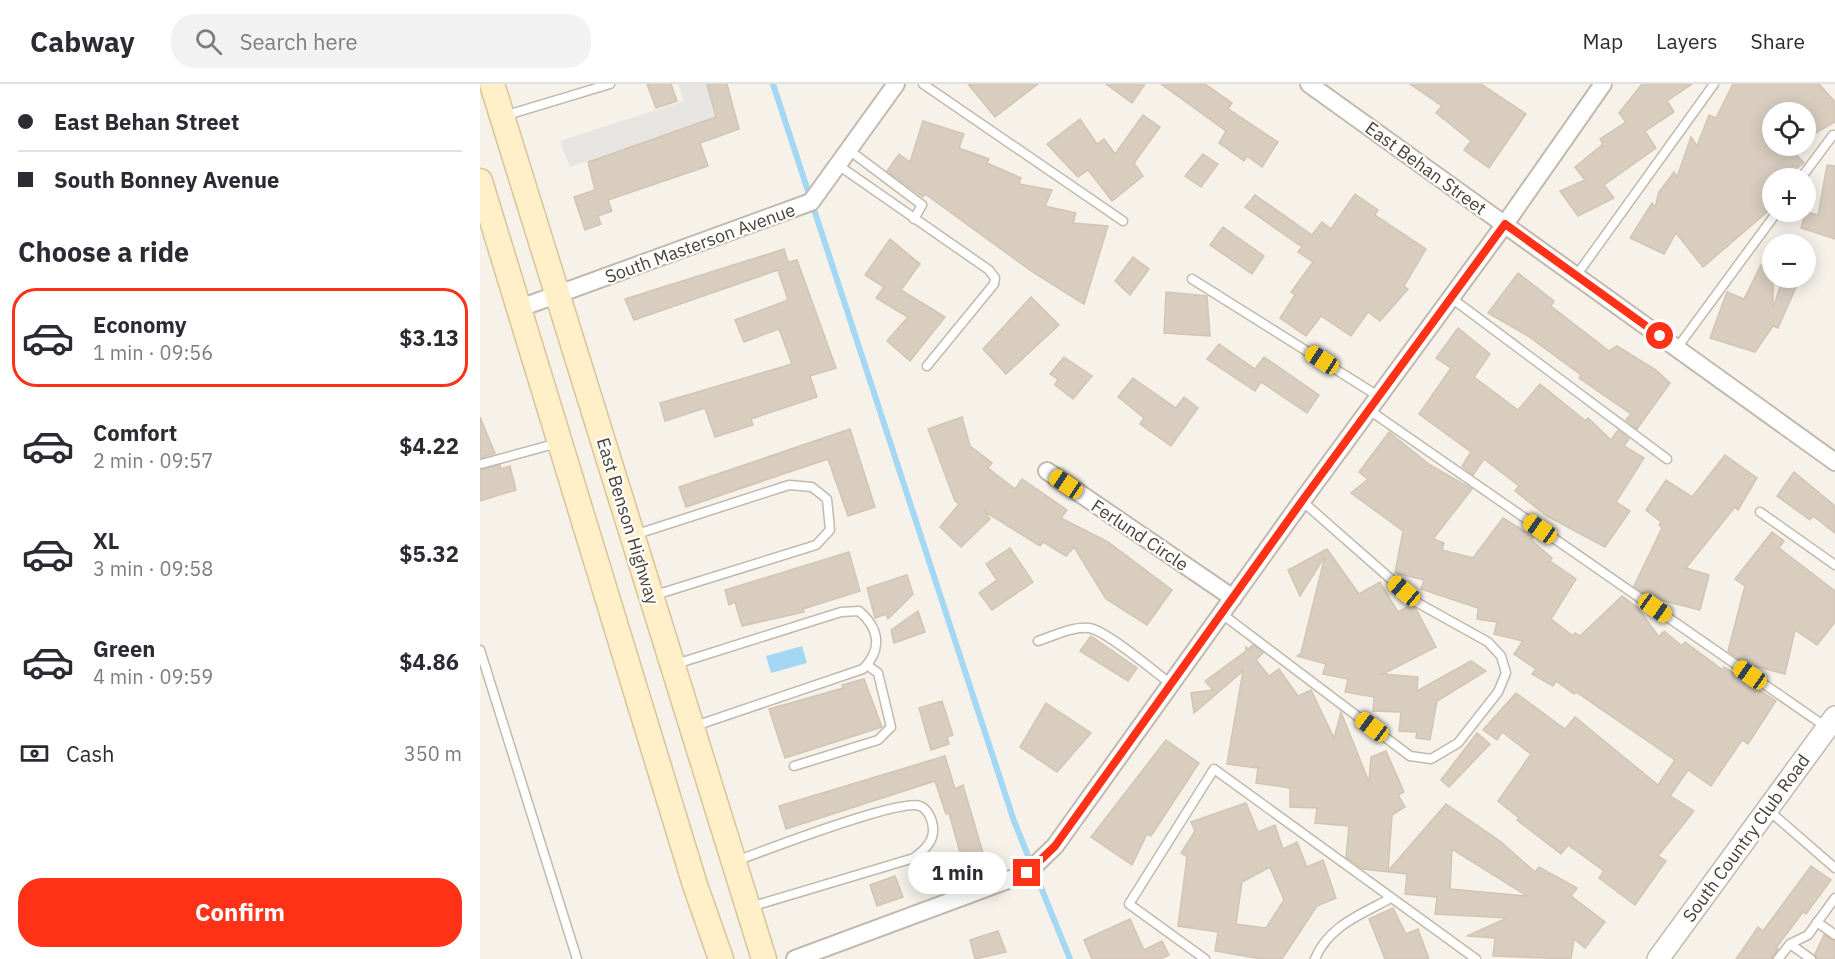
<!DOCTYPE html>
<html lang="en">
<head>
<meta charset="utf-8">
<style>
  body { margin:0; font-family:"IBM Plex Sans",sans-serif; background:#f2f2f3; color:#2b2b33; height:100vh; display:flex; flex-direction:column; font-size:22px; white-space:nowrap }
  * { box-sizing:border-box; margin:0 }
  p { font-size:20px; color:#7c7c81 }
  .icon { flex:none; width:33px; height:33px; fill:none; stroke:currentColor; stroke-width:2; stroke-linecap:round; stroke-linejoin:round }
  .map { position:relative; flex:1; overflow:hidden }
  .details { display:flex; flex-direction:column; background:#fff; width:480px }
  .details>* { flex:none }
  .banner { display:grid; align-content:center; height:132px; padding:0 18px; background:#fff }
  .tools { position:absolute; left:1282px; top:18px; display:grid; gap:12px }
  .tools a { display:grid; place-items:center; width:54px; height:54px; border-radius:50%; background:#fff; box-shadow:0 3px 15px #0003; font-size:30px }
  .end { position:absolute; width:27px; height:27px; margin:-14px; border:8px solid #ff3117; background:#fff; box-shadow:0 0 0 3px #fff }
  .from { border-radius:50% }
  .bubble { position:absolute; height:42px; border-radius:21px; background:#fff; box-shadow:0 3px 15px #0003; font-size:20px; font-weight:700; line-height:42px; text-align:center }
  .car { position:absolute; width:18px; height:36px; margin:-18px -9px; border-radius:8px; box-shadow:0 0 4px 2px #0007; background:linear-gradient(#f5c518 24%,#345 0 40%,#f5c518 0 76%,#345 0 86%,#f5c518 0) }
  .banner b { display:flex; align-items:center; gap:21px; height:57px; font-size:22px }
  .banner b+b { border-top:2px solid #e1e1e2 }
  .banner i { width:15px; height:15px; background:#2b2b33 }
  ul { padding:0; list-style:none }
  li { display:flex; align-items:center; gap:18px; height:99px; margin:0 12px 9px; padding:0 6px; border:3px solid transparent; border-radius:24px }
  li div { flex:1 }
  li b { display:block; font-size:22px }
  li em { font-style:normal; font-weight:700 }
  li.active { border-color:#ff3117 }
  li>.icon { width:54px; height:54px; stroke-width:1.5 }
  h2 { padding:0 18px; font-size:27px; line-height:72px }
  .pay { display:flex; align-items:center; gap:15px; height:66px; padding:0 18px; font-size:22px }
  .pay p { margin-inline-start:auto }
  .action { display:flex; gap:12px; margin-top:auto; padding:12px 18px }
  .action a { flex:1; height:69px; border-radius:24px; background:#ff3117; color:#fff; font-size:24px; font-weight:700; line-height:69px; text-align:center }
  header { display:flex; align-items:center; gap:36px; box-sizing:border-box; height:84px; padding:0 30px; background:#fff; border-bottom:2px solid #e1e1e2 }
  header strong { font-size:28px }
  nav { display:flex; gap:33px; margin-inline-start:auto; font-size:21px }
  .search { width:420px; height:54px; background:#f2f2f3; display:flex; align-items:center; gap:15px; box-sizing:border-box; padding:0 21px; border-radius:24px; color:#7c7c81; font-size:22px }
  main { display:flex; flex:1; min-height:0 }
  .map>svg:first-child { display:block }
  .parking { fill:#e7e5e1 }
  .water { fill:#a4d7f4 }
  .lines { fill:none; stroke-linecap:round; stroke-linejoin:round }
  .stream { stroke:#a4d7f4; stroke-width:6 }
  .building { fill:#d8cdbf; stroke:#d3c5b1; stroke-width:1.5; fill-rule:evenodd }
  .service-casing { stroke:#c2b9ac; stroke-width:11 }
  .minor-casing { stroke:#c2b9ac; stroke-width:20 }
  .tertiary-casing { stroke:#c2b9ac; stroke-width:24 }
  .secondary-casing { stroke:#d8c498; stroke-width:27 }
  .service { stroke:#fff; stroke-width:8 }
  .minor { stroke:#fff; stroke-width:16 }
  .tertiary { stroke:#fff; stroke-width:21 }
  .secondary { stroke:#fff0ca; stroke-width:24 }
  .route { stroke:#ff3117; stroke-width:8 }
  .labels { text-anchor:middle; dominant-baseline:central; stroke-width:4.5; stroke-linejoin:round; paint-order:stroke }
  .street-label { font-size:18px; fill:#4a4237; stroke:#fff }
</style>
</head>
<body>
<header>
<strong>Cabway</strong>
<div class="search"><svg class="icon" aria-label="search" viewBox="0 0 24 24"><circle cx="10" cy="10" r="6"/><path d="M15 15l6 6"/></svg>Search here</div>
<nav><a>Map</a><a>Layers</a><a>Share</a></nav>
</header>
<main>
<section class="details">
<div class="banner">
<b><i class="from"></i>East Behan Street</b>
<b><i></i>South Bonney Avenue</b>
</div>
<h2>Choose a ride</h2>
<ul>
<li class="active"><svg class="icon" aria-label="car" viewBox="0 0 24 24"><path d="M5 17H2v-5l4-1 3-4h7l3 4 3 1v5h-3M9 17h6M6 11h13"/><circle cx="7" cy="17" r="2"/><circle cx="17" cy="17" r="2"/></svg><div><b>Economy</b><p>1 min · 09:56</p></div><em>$3.13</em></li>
<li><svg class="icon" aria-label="car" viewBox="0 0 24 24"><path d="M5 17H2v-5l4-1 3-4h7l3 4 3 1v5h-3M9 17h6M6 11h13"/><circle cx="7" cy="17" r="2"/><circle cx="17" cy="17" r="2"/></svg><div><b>Comfort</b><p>2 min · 09:57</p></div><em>$4.22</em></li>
<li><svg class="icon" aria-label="car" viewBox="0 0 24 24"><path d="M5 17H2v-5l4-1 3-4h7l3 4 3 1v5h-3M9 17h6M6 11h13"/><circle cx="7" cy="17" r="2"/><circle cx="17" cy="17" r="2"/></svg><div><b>XL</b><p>3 min · 09:58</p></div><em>$5.32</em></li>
<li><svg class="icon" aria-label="car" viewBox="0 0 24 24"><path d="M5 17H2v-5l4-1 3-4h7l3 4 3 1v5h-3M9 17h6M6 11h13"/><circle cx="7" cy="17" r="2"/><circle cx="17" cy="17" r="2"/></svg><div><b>Green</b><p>4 min · 09:59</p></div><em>$4.86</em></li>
</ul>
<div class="pay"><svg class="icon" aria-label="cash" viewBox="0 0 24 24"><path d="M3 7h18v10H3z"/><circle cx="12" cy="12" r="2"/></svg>Cash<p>350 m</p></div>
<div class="action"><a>Confirm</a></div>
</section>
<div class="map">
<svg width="1355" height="875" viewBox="0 0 1355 875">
  <rect width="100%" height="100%" fill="#f6f2ea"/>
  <path class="parking" d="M198,0H227L236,33L90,83L80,57L204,17Z"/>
  <path class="water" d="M322,562L327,579L291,589L286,572Z"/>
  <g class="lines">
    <path class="stream" d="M293,0L534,737L590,875"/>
  </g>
  <g class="building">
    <path d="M167,0H191L197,17L176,24Z"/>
    <path d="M227,0H247L259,45L220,59L228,82L128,116L132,127L118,132L121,140L105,146L94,113L115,106L108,78L236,33Z"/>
    <path d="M488,0H558L515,33Z"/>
    <path d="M626,0H665L652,19Z"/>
    <path d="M681,0H725L752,19L748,25L798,58L782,83L767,72L764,77L739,59L746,47Z"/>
    <path d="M930,0H1001L1046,30L1009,84L984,66L991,57L956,29L962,22Z"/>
    <path d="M1162,0H1212L1187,17L1194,28L1165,47L1176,64L1124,101L1134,114L1098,132L1080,107L1105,96L1095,83L1123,60L1120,55L1146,38L1139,29Z"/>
    <path d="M1253,0H1339L1355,18V38L1326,55V28H1293V62L1312,66L1324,79L1303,94H1293V123L1223,183L1196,149L1184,170L1150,154L1172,119L1175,123L1179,108L1194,88L1197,93L1211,53L1217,62L1229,31L1236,34Z"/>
    <path d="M663,31L680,43L654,79L663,92L632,117L608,86L598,93L567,60L600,35L617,60L624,55L635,70Z"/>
    <path d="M443,37L484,50L479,64L509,75L507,79L541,94L539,100L572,106L565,122L596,129L593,139L628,142L604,220L554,189L445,110L443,113L407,87L419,70L430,78Z"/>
    <path d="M723,70L738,80L721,103L705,92Z"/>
    <path d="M1347,81L1355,82V155L1321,144L1326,128L1338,131Z"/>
    <path d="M875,110L898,126L895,131L946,165L924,202L928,205L900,237L888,228L871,252L841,232L826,252L800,234L815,211L811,208L833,178L818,168L822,163L765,123L775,111L832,151L842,138L851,145Z"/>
    <path d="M743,143L784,172L772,190L730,161Z"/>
    <path d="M410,155L440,180L421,206L465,233L430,277L407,257L428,233L396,214L404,203L385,191Z"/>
    <path d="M304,165L308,178L317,176L356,284L330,292L337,313L271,335L273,341L235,353L225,324L185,337L180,319L312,280L299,245L264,258L255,236L308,216L298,186L154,236L145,215Z"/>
    <path d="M653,173L669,185L650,211L635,197Z"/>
    <path d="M1281,181L1293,185V224L1303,194H1320L1298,244L1293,242L1275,268L1230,254L1247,208L1264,215Z"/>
    <path d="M1038,189L1074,217L1071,222L1129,267L1137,262L1176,286L1190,299L1157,345L1146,336L1151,330L1099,294L1101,291L1048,252L1008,229Z"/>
    <path d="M686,208L727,212L730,252L684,249Z"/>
    <path d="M551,213L579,241L526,290L503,265Z"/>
    <path d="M978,244L1010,270L994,293L1038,326L1060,300L1106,337L1108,334L1131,356L1138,346L1149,355L1144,362L1164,374L1136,418L1150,427L1125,463L1067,432L1035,407L1039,402L1004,375L993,391L982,382L991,368L939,330L971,284L956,274Z"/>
    <path d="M739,260L775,285L784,273L839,311L827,329L781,298L775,307L727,275Z"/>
    <path d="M584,273L612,292L593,315L575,301L578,295L570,290Z"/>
    <path d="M653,294L696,324L704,313L718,324L691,362L660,340L664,334L638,313Z"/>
    <path d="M0,333L15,369L0,374Z"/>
    <path d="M482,333L490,362L512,379L508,384L535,405L542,395L587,426L581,434L628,458L692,506L667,541L626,515L594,463L586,472L563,458L560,462L504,427L510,435L481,463L460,443L479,420L475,417L448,345Z"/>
    <path d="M370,345L395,423L368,432L348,375L206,423L199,403Z"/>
    <path d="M909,348L950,381L992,405L953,455L964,459L962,466L993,474L1023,434L1054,453L1051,456L1072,474L1070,477L1096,495L1071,535L1093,552L1095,549L1100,552L1142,512L1158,524L1179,553L1184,547L1202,562L1205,558L1243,586L1244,583L1296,617L1268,660L1262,656L1231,702L1208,686L1190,712L1214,727L1178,772L1186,777L1155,821L1119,794L1124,787L1088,761L1081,770L1037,736L1039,734L1018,717L1051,670L1022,648L1017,656L1003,646L1036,609L1085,645L1095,633L1178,701L1195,676L1096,608L1094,610L1076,597L1073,602L1052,590L1056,585L1034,570L1043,557L1014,550L1017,538L997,535L998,524L941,505L944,496L915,489L923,447L871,409L888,395L879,388Z"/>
    <path d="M1245,371L1277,394L1258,426L1255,423L1206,484L1229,491L1220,526L1169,513L1154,502L1182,444L1179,441L1181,438L1166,426L1186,396L1212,413Z"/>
    <path d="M20,381L21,385L30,382L36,406L0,417V386Z"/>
    <path d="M1314,388L1355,422V449L1333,432L1330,436L1297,412Z"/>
    <path d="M1292,448L1304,457L1299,464L1355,507V538L1337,561L1315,546L1305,590L1266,580L1248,567L1265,502L1255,495Z"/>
    <path d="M530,464L553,498L512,526L499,509L517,496L506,480Z"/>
    <path d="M847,465L879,510L900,498L918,528L931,521L936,525L956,563L903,590L938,593L937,607L991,577L1006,587L957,617L950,656L936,654L937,648L919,647L921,628L893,627L894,613L865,608L868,595L843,590L846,580L817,572L821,569L845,472L820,512L808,486Z"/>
    <path d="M369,468L380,507L323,525L324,528L262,542L255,518L249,521L245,506Z"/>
    <path d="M427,491L433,510L408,535L406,530L395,534L387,504Z"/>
    <path d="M438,527L445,548L414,559L411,546Z"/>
    <path d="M611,552L657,584L648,597L600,567Z"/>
    <path d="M773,561L783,569L776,576L789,592L799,585L818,612L831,606L854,654L861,628L889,698L891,673L906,667L924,708L918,711L925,723L912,731L908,787L966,720L1020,757L1055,788L1059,783L1097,804L1091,812L1125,838L1105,864L1094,855L1091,875L1013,872L1015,854L987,852L1027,834L955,830L957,813L925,810L927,790L883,785L866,773L869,742L835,739L837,724L810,723V704L776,699L778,684L747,680L763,587L714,629L711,609L733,606L725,597L766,567V563L768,565ZM972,765L1047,812L970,805Z"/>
    <path d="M384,595L402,643L305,674L289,625L363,604L362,601Z"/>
    <path d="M462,617L473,651L467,653L469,660L451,666L439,624Z"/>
    <path d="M566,619L611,649L577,688L540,663Z"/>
    <path d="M997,649L1010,660L969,703L961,696Z"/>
    <path d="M686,656L719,679L671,752L667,750L652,781L611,753Z"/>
    <path d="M465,672L475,705L483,701L506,779L485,786L469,729L466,730L455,697L306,745L299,722Z"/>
    <path d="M766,719L778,748L795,741L803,765L817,758L827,783L843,776L856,814L837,822L802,875H782L735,867L738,848L698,842L707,773L701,769L715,747L711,738ZM790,783L804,816L786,844L756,840L762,798Z"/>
    <path d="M1331,782L1351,796L1326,830L1323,828L1296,864L1298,865L1292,875H1256L1278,843L1283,847Z"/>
    <path d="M415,792L423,813L397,822L390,801Z"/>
    <path d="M913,824L926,850L938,845L949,875H905L889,835Z"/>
    <path d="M650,835L664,866L682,857L689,871L681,875H612L604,856Z"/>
    <path d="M518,847L526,868L495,875L490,856Z"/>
    <path d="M1344,851L1355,857V875H1337L1335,870Z"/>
  </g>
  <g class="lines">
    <g class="service-casing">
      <g id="service">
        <path d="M443,0L643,137"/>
        <path d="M24,32L130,0"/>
        <path d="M369,66L442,121L434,135"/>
        <path d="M358,81L509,186L515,194L514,200L447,282"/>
        <path d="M1321,94L1353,51"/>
        <path d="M1096,192L1234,0"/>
        <path d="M712,195L898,312"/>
        <path d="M970,213L1187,375"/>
        <path d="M1197,264L1297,128"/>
        <path d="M889,326L1346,643"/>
        <path d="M1,380L78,359"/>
        <path d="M1280,428L1355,481"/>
        <path d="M154,451L309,401L332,403L347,415L350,446L336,461L172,512"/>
        <path d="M742,530L930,672L951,675L978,659L1018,608L1026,589L1021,572L1008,558L938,519L822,417"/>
        <path d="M558,557C573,552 593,542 609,544C626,546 675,588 691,600"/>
        <path d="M0,566L97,875"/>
        <path d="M196,580L361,528L379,527C399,544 403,565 383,585L215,642"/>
        <path d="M314,682L398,656L411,643L398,589L387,581"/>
        <path d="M1287,725L1355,784"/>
        <path d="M256,777C283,767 421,714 440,722C448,725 453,737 453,745C454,758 443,767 434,774L270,823"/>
        <path d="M1337,838L1355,851"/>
        <path d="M1310,860L1331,875"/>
        <path d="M725,875L649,820L734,685L996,875"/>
        <path d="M835,875C848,842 882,830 911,814"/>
        <path d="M1298,875L1310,860L1328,851L1355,814"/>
      </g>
    </g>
    <g class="minor-casing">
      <g id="minor">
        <path d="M829,0L1355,378"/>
        <path d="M40,224L331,118L416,0"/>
        <path d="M567,387L753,514"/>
        <path d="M315,875L547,789L575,762L822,417L1025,140L1123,0"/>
      </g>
    </g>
    <g class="tertiary-casing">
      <path id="tertiary" d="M1178,875L1355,633"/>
    </g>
    <g class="secondary-casing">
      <g id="secondary">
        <path d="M12,0L284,875"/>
        <path d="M0,97L215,801L241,875"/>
      </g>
    </g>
    <use href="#service" class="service"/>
    <use href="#minor" class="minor"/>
    <use href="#tertiary" class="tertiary"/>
    <use href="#secondary" class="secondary"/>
  </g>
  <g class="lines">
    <path class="route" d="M547,789L575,762L822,417L1025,140L1180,252"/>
  </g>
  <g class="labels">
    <g class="street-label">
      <text transform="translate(946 84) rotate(36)">East Behan Street</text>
      <text transform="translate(220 159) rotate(-20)">South Masterson Avenue</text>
      <text transform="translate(148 437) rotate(73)">East Benson Highway</text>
      <text transform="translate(660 451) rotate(34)">Ferlund Circle</text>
      <text transform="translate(1266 754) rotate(-54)">South Country Club Road</text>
    </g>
  </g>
</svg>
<div class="tools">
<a><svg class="icon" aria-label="locate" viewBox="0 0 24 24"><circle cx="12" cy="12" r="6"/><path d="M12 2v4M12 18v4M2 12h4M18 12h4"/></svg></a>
<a>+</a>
<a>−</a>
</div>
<i class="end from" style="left:1180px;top:252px"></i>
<i class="end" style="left:547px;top:789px"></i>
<div class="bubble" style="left:428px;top:768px;width:99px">1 min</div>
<i class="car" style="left:842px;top:276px;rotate:303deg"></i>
<i class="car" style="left:586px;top:400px;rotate:304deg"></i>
<i class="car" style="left:1060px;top:445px;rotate:305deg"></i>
<i class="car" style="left:924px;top:507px;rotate:310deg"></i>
<i class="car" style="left:1175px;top:524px;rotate:125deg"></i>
<i class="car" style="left:1270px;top:591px;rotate:305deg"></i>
<i class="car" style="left:892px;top:643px;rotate:307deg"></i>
</div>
</main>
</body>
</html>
